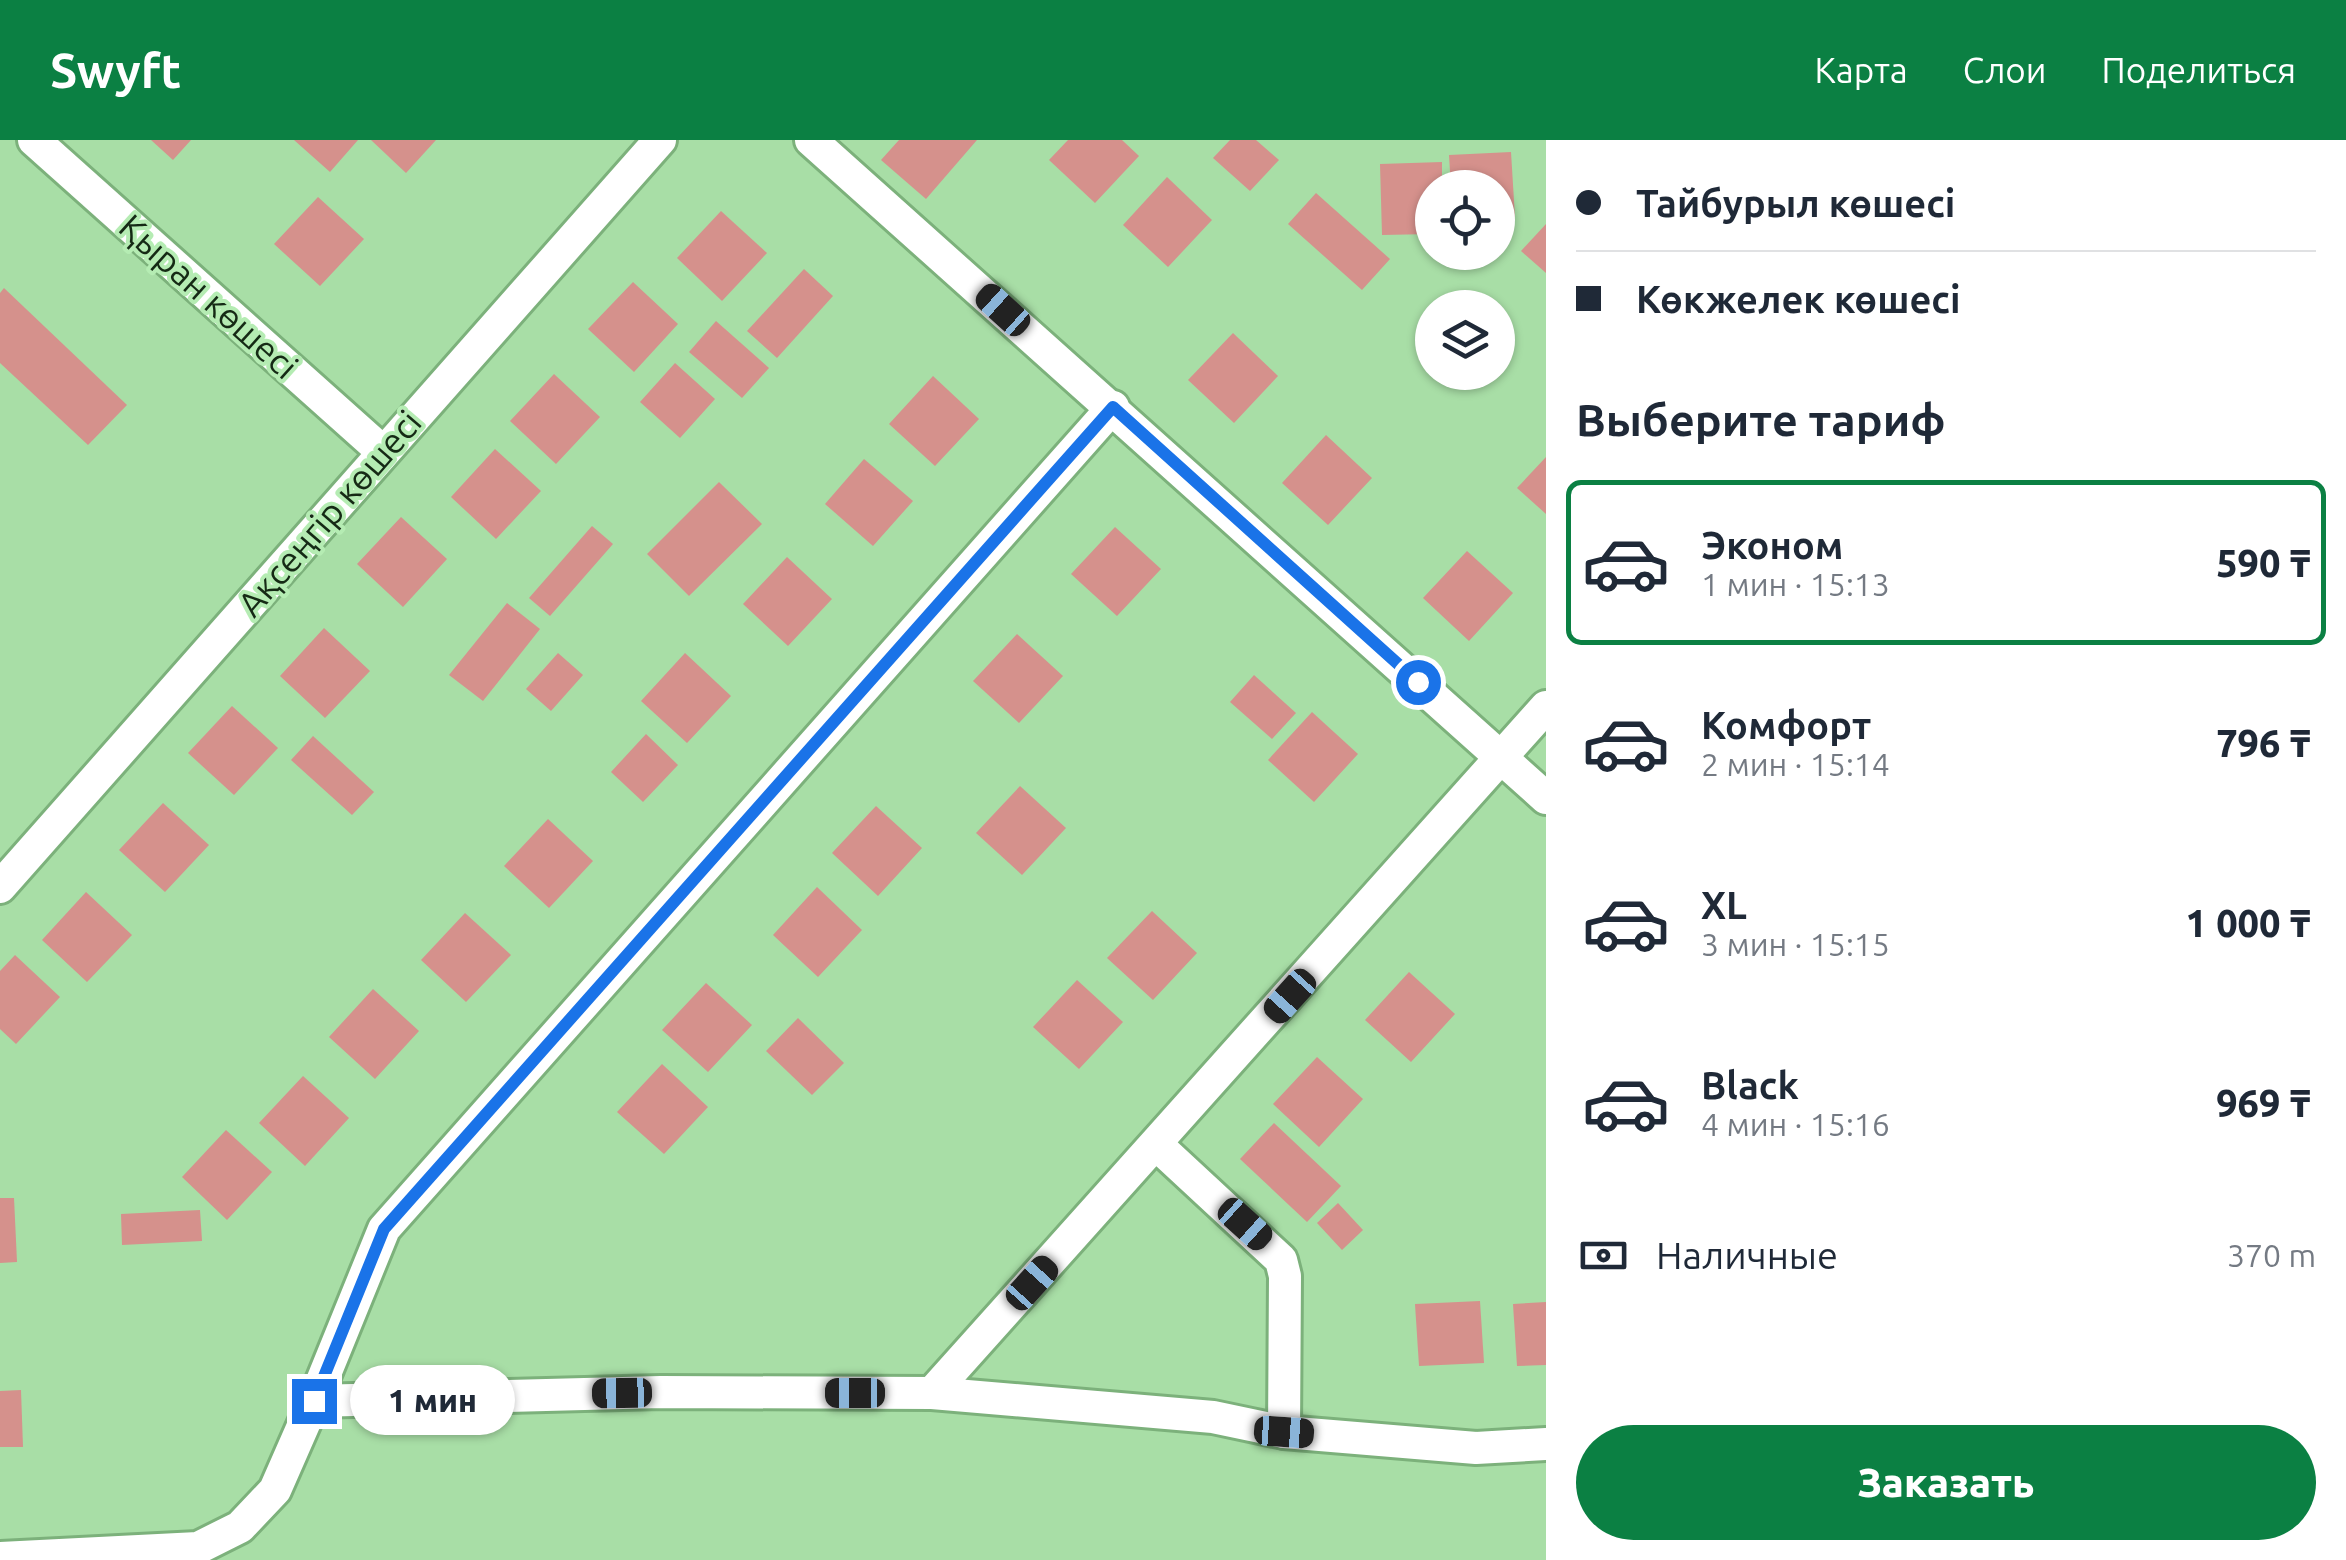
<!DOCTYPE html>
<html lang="ru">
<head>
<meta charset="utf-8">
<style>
  body { margin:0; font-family:Ubuntu,sans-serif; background:#f6f6f7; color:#1f2937; height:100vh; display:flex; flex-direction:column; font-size:38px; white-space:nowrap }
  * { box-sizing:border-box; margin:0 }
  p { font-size:32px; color:#747a83 }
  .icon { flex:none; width:55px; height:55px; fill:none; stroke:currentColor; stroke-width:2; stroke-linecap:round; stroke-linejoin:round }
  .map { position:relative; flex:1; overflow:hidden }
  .sheet { display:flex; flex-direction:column; background:#fff; width:800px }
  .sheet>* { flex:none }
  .top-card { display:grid; align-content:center; height:220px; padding:0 30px; background:#fff }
  .tools { position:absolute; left:1415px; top:30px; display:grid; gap:20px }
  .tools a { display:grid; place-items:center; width:100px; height:100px; border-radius:50%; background:#fff; box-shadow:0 2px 8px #0004; font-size:50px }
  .end { position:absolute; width:45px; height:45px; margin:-22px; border:12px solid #1a73e8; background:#fff; box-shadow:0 0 0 5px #fff }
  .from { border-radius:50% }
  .bubble { position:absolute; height:70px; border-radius:35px; background:#fff; box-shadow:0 2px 8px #0004; font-size:32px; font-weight:800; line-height:70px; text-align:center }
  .car { position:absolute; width:30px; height:60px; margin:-30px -15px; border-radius:12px; box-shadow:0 0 8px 2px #0007; background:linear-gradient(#222 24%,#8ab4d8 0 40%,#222 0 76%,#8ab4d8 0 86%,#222 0) }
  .top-card b { display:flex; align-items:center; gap:35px; height:95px; font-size:38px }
  .top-card b+b { border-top:2px solid #e0e1e3 }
  .top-card i { width:25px; height:25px; background:#1f2937 }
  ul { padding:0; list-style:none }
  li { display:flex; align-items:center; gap:30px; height:165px; margin:0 20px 15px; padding:0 10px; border:5px solid transparent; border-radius:15px }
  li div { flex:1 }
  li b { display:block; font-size:38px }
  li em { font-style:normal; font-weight:800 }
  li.on { border-color:#0b8043 }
  li>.icon { width:90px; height:90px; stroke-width:1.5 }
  h2 { padding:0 30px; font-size:45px; line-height:120px }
  .pay { display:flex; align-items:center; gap:25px; height:110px; padding:0 30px; font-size:38px }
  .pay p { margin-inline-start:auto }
  .button { display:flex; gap:20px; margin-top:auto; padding:20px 30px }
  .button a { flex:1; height:115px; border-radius:60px; background:#0b8043; color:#fff; font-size:40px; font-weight:800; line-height:115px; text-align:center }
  header { display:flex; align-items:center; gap:60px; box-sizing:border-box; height:140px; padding:0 50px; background:#0b8043; color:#fff }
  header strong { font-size:48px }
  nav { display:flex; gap:55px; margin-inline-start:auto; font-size:35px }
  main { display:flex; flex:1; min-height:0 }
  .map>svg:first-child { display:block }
  .building { fill:#d5918c }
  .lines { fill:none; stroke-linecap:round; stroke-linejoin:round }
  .minor-casing { stroke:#7cb17b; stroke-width:38 }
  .minor { stroke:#fff; stroke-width:32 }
  .route { stroke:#1a73e8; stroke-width:12 }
  .labels { text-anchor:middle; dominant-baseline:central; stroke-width:8; stroke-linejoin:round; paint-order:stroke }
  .street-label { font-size:35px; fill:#152a15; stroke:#b5ecb3 }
</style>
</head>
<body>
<header>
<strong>Swyft</strong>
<nav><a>Карта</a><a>Слои</a><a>Поделиться</a></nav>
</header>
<main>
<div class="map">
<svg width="1546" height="1420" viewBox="0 0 1546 1420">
  <rect width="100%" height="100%" fill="#a8dea6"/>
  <g class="building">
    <path d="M151,0H191L173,20Z"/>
    <path d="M294,0H358L330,32Z"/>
    <path d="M371,0H436L406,33Z"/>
    <path d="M899,0H977L926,59L881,20Z"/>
    <path d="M1068,0H1122L1139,16L1095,63L1049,20Z"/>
    <path d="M1230,0H1256L1279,20L1250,51L1213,18Z"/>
    <path d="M1511,12L1515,77H1498V48H1451L1449,15Z"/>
    <path d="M1442,22V48H1432V94L1382,95L1380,24Z"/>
    <path d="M1167,37L1212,80L1168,127L1123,85Z"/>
    <path d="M1316,53L1390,119L1362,150L1288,84Z"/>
    <path d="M318,57L364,99L320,146L274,104Z"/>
    <path d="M721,71L767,113L722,161L677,118Z"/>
    <path d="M1546,84V133L1521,111Z"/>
    <path d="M804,129L833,156L777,218L747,191Z"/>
    <path d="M633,142L678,184L634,232L588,189Z"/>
    <path d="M4,148L127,265L88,305L0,223V153Z"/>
    <path d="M716,181L769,228L742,258L689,212Z"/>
    <path d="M1233,193L1278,236L1234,283L1188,240Z"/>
    <path d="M675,223L715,259L680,298L640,262Z"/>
    <path d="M554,234L600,277L556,324L510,281Z"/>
    <path d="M933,236L979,279L935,326L889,284Z"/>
    <path d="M1326,295L1372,338L1328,385L1282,343Z"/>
    <path d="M495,309L541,351L496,399L451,357Z"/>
    <path d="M1546,317V374L1517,348Z"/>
    <path d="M864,319L913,361L873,406L825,364Z"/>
    <path d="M719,342L762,384L689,456L647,414Z"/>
    <path d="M401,377L447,419L403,467L357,424Z"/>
    <path d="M592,386L613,404L550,476L529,458Z"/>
    <path d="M1115,387L1161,429L1117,476L1071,434Z"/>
    <path d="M1467,411L1513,453L1469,501L1423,458Z"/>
    <path d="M787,417L832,459L788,506L743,464Z"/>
    <path d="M507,463L540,489L483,561L449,535Z"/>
    <path d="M324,488L370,531L325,578L280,536Z"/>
    <path d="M1017,494L1063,536L1019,583L973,541Z"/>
    <path d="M558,513L583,535L551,571L526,549Z"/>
    <path d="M685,513L731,556L687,603L641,561Z"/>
    <path d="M1254,535L1296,573L1272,599L1230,562Z"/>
    <path d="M232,566L278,608L234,655L188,613Z"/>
    <path d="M1312,572L1358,614L1314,662L1268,620Z"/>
    <path d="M646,594L678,625L643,662L611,632Z"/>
    <path d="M313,596L374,652L352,675L291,620Z"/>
    <path d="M1020,646L1066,688L1022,735L976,693Z"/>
    <path d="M163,663L209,705L165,752L119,710Z"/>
    <path d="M876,666L922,708L878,756L832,713Z"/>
    <path d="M548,679L593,721L549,768L504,726Z"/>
    <path d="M817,747L862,790L818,837L773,795Z"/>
    <path d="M86,752L132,795L87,842L42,800Z"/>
    <path d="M1152,771L1197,813L1153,860L1107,818Z"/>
    <path d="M465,773L511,815L466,862L421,820Z"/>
    <path d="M15,815L60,857L16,904L0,889V831Z"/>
    <path d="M1409,832L1455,874L1411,922L1365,880Z"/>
    <path d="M1077,840L1123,882L1079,929L1033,887Z"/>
    <path d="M706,843L752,885L708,932L662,890Z"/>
    <path d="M373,849L419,891L375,939L329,897Z"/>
    <path d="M798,878L844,923L812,955L766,911Z"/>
    <path d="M1317,917L1363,959L1319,1007L1273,964Z"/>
    <path d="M662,924L708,967L664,1014L617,972Z"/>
    <path d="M303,936L349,978L305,1026L259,983Z"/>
    <path d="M1274,983L1341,1046L1307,1082L1240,1019Z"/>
    <path d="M226,990L272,1032L227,1080L182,1037Z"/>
    <path d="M0,1058H14L17,1122L0,1123Z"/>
    <path d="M1338,1063L1363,1090L1342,1110L1317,1083Z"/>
    <path d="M200,1070L202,1101L122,1105L121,1074Z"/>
    <path d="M1480,1161L1484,1223L1419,1226L1415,1164Z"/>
    <path d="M1546,1162V1225L1517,1226L1513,1164Z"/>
    <path d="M21,1250L23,1307H0V1251Z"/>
  </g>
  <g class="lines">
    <g class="minor-casing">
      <g id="minor">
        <path d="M34,0L383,312"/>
        <path d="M811,0L1546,658"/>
        <path d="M0,747L660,0"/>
        <path d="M1157,1005L1281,1120L1285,1136L1284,1292"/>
        <path d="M932,1253L1546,567"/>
        <path d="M314,1261L384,1089L1113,267"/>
        <path d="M0,1418L198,1408L240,1387L275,1350L314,1261L661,1252L932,1253L1213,1277L1284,1292L1476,1308L1546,1304"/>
      </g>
    </g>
    <use href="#minor" class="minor"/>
  </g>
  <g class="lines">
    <path class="route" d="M314,1261L384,1089L1113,267L1418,542"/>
  </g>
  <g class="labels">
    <g class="street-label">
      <text transform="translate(209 156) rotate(42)">Қыран көшесі</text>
      <text transform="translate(329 373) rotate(-49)">Ақсеңгір көшесі</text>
    </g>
  </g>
</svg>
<div class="tools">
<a><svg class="icon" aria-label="locate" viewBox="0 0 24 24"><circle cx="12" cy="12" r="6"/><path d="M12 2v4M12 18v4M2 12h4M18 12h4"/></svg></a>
<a><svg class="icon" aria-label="layers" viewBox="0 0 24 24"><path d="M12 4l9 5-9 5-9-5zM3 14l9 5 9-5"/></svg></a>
</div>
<i class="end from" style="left:1418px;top:542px"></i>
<i class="end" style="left:314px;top:1261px"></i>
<div class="bubble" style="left:350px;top:1225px;width:165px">1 мин</div>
<i class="car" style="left:1003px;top:170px;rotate:312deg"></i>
<i class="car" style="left:1290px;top:856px;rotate:222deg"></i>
<i class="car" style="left:1245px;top:1084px;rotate:132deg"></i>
<i class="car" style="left:1032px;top:1143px;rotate:42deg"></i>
<i class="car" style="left:622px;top:1253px;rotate:269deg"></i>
<i class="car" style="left:855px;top:1253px;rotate:270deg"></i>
<i class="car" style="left:1284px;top:1292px;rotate:94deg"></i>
</div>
<section class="sheet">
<div class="top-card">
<b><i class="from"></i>Тайбурыл көшесі</b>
<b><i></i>Көкжелек көшесі</b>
</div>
<h2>Выберите тариф</h2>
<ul>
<li class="on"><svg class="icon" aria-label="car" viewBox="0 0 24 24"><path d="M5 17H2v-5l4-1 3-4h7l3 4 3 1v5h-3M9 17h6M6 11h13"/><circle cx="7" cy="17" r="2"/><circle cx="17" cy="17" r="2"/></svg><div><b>Эконом</b><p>1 мин · 15:13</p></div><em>590 ₸</em></li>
<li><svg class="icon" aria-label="car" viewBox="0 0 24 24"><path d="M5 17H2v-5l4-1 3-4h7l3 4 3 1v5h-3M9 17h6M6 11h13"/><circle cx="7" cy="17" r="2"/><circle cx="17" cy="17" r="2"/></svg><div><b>Комфорт</b><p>2 мин · 15:14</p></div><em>796 ₸</em></li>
<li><svg class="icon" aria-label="car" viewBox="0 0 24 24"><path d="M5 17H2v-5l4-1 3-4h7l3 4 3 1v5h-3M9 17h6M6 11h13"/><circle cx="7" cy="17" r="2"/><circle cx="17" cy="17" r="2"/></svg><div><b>XL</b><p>3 мин · 15:15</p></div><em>1 000 ₸</em></li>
<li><svg class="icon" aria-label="car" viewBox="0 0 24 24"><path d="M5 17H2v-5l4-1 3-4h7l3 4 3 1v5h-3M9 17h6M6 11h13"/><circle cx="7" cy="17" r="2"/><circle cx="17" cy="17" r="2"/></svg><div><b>Black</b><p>4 мин · 15:16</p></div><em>969 ₸</em></li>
</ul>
<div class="pay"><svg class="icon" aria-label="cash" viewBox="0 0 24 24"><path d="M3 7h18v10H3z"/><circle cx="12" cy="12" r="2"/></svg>Наличные<p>370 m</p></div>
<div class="button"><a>Заказать</a></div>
</section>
</main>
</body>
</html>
